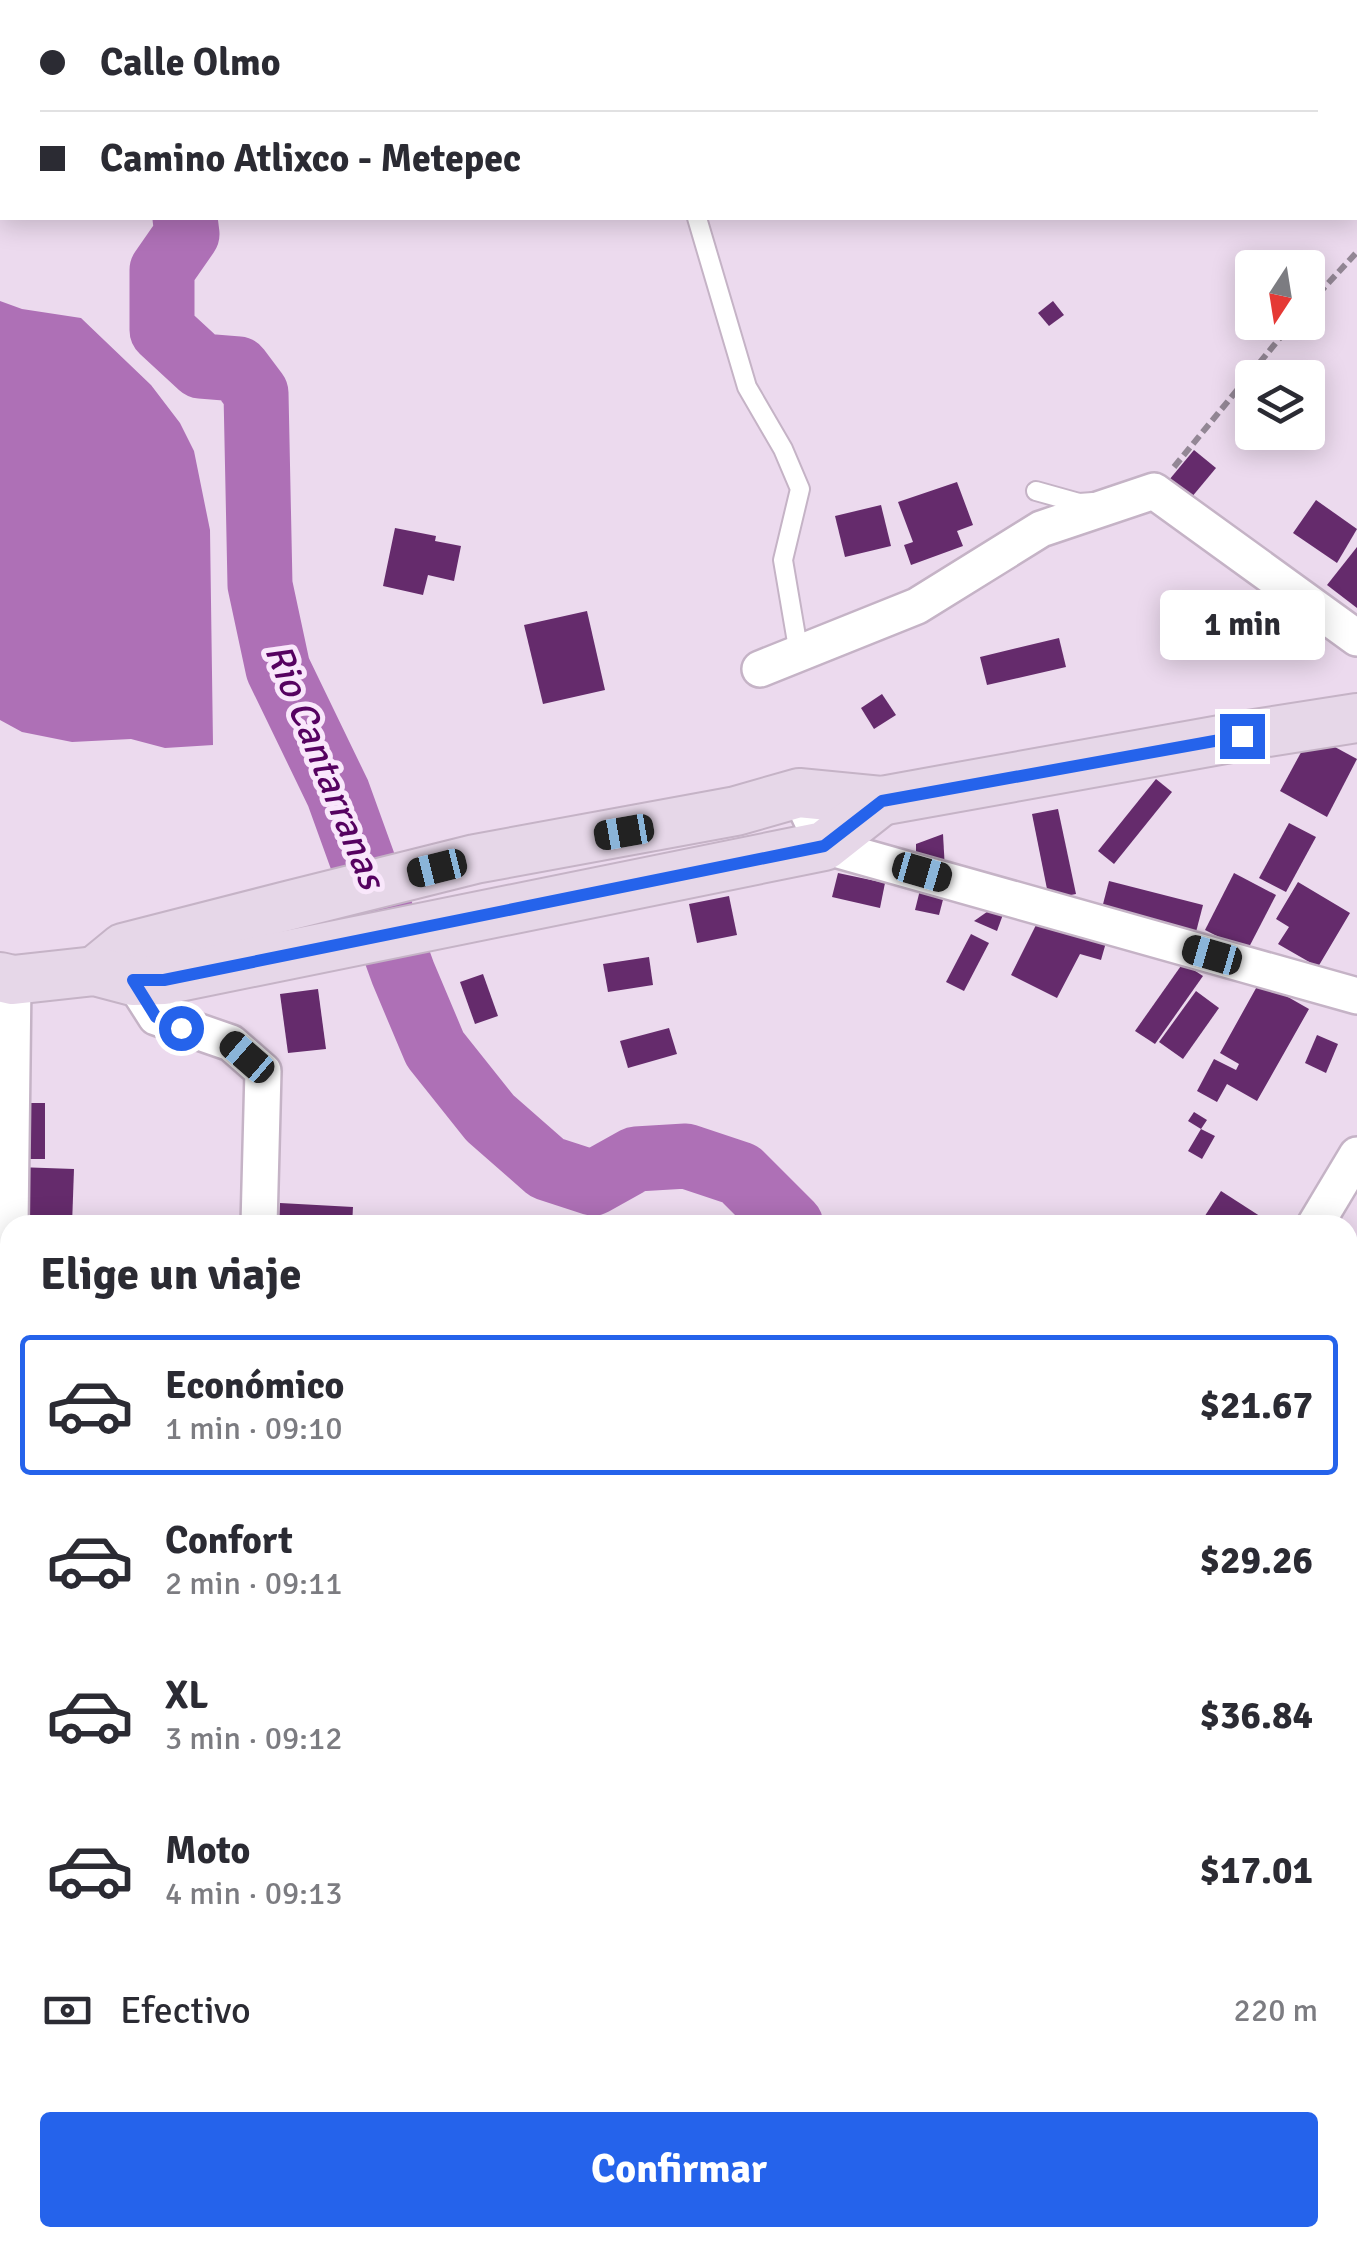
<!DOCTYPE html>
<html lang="es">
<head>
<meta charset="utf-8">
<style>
  body { margin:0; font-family:Signika,sans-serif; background:#f7f7f7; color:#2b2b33; height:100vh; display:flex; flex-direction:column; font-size:38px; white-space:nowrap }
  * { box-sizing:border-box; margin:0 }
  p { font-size:32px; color:#7c7c81 }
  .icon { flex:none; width:55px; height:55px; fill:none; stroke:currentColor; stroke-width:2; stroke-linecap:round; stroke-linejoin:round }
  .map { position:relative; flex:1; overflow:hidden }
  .sheet { position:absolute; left:0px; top:1215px; width:1358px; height:1032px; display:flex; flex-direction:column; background:#fff; border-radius:30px 30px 0 0; box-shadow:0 5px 25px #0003 }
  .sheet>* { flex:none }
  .guide { position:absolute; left:0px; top:0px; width:1358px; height:220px; box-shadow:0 5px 25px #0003; display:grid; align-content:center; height:220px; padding:0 40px; background:#fff }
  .needle { width:65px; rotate:192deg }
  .controls { position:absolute; left:1235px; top:250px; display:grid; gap:20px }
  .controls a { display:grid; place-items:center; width:90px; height:90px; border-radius:10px; background:#fff; box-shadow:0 5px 25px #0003; font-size:50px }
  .end { position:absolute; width:45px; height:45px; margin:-22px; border:12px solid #2563eb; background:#fff; box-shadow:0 0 0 5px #fff }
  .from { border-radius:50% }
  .bubble { position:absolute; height:70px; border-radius:10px; background:#fff; box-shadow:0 5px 25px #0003; font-size:32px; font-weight:800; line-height:70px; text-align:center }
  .car { position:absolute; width:30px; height:60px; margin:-30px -15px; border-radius:12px; box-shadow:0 0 8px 2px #0007; background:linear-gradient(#222 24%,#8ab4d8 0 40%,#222 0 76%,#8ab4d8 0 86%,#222 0) }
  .guide b { display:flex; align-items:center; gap:35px; height:95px; font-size:38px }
  .guide b+b { border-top:2px solid #e1e1e2 }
  .guide i { width:25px; height:25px; background:#2b2b33 }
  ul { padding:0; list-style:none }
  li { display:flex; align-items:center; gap:30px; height:140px; margin:0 20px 15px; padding:0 20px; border:5px solid transparent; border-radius:10px }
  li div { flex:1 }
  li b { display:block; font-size:38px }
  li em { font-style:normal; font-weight:800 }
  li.on { border-color:#2563eb }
  li>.icon { width:90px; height:90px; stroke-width:1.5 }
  h2 { padding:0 40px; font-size:45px; line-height:120px }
  .pay { display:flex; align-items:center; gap:25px; height:110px; padding:0 40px; font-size:38px }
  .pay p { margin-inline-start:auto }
  .cta { display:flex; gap:20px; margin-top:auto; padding:20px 40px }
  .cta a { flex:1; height:115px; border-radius:10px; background:#2563eb; color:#fff; font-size:40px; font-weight:800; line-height:115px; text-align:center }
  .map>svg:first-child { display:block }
  .water { fill:#ae70b6 }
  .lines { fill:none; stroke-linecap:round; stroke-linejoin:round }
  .river { stroke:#ae70b6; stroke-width:65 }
  .building { fill:#652b6c }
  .service-casing { stroke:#c5b3c6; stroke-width:22 }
  .minor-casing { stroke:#c5b3c6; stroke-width:40 }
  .secondary-casing { stroke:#c5b3c6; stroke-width:52 }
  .path { stroke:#938795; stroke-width:6; stroke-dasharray:10 5; stroke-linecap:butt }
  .service { stroke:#fff; stroke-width:18 }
  .minor { stroke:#fff; stroke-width:35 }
  .secondary { stroke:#e6d7e8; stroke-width:48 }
  .route { stroke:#2563eb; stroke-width:12 }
  .labels { text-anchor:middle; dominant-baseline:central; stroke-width:10; stroke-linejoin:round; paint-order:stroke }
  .water-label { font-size:38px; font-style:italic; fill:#560260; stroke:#f9e7fb }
</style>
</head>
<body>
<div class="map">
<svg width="1357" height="2247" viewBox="0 0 1357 2247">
  <rect width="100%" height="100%" fill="#ecdaee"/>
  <path class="water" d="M0,301L22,309L81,318L151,385L180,423L194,451L210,530L213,745L165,748L131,739L72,742L22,732L0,720Z"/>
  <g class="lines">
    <g class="river">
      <path d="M60,0L61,2"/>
      <path d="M185,218L187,234L162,270V330L201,366L238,369L256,393L260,585L278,669L338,793L403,973L435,1049L490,1118L547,1168L593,1183L636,1159L686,1156L740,1174L791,1225"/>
      <path d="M861,2238L864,2247"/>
    </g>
  </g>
  <g class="building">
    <path d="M1053,301L1064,315L1049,326L1038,313Z"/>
    <path d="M1194,450L1216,468L1186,504L1164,486Z"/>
    <path d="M957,482L973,525L957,531L963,546L911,565L904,545L913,542L898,502Z"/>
    <path d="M1316,500L1357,529L1337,563L1293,533Z"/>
    <path d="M881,505L891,546L845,557L835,516Z"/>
    <path d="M395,528L436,536L435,541L461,546L454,581L428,575L423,595L383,586Z"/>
    <path d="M1357,547V608L1327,585Z"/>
    <path d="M587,611L605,690L543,704L524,625Z"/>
    <path d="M1059,638L1066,667L987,685L980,657Z"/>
    <path d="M882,694L896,715L874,729L861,708Z"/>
    <path d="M1311,734L1357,759L1327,817L1280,791Z"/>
    <path d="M1156,779L1172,792L1114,864L1098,851Z"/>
    <path d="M1058,809L1076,894L1049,899L1032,814Z"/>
    <path d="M1289,823L1316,837L1286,892L1259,878Z"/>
    <path d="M943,834L945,870L916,862V844Z"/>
    <path d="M838,873L885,883L880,908L832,897Z"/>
    <path d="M1234,873L1276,895L1247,951L1205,930Z"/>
    <path d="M1109,881L1203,905L1196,932L1102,908Z"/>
    <path d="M1298,882L1350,913L1318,967L1278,944L1289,927L1276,919Z"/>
    <path d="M921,886L945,892L939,915L915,910Z"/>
    <path d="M729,896L737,935L697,943L689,904Z"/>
    <path d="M994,907L1005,909L997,931L974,921Z"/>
    <path d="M1039,919L1062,931L1067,921L1109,932L1101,960L1080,954L1057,998L1011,975Z"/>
    <path d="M971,934L989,943L964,991L946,982Z"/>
    <path d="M649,957L653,985L608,992L603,964Z"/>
    <path d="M1183,963L1203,976L1155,1044L1135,1031Z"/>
    <path d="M483,974L498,1016L475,1024L460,982Z"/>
    <path d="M1260,981L1309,1009L1257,1101L1227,1084L1217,1102L1197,1091L1214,1059L1236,1070L1239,1064L1220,1053Z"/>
    <path d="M318,989L326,1049L288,1053L280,994Z"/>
    <path d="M1196,991L1219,1008L1183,1059L1159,1042Z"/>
    <path d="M669,1028L677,1054L628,1068L620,1041Z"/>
    <path d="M1317,1035L1338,1044L1326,1073L1305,1063Z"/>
    <rect x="23" y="1103" width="22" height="56"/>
    <path d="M1194,1112L1207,1120L1201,1129L1215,1136L1202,1159L1188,1151L1201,1129L1188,1121Z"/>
    <path d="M17,1167L74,1169L72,1225H15Z"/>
    <path d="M1221,1191L1266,1220L1263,1225H1199Z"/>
    <path d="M280,1203L353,1207L352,1225H279Z"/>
    <path d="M162,1216L197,1217V1225H162Z"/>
    <path d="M1357,2095V2135L1348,2138V2098Z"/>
    <path d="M1357,2146V2175L1348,2178V2150Z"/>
    <path d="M88,2238L201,2240V2247H101Z"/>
    <path d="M252,2238H334L333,2247H252Z"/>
    <path d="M504,2238H585V2247H503Z"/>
    <path d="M597,2238H697L696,2247H596Z"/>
    <path d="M793,2238H835L837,2247H796Z"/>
    <path d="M1165,2238H1212L1194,2245L1192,2240L1169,2247Z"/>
  </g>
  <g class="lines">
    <g class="service-casing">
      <g id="service">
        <path d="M697,218L747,387L783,449L800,489L783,560L799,654"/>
        <path d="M1036,491L1079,503L1093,502"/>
      </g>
    </g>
    <g class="minor-casing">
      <g id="minor">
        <path d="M760,669L917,606L1041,529L1154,491L1357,638"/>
        <path d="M799,793L824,846L1357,996"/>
        <path d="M127,962L133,981L156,1017L231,1043L263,1071L259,1225"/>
        <path d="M10,1225L13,980"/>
        <path d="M1315,1225L1357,1155"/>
        <path d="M1,2070L10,1231"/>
        <path d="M0,2194L10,2207"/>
        <path d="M33,2238L40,2247"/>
        <path d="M753,2238V2247"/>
        <path d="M951,2238L955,2247"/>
        <path d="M1279,2238L1282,2247"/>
        <path d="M238,2247V2238"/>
        <path d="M490,2247V2238"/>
      </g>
    </g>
    <g class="secondary-casing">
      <g id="secondary">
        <path d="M95,971L123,948L287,906L475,859L736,811L799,793L881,801L1242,736L1357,718"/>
        <path d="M0,977L13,980L95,971L133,981L164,980L824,846L881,801"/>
      </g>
    </g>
    <g class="path">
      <path d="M1308,305L1357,252"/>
      <path d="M1174,467L1293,322"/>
    </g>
    <use href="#service" class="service"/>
    <use href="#minor" class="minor"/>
    <use href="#secondary" class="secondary"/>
  </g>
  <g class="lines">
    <path class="route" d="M181,1028L156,1017L133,980H164L824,846L882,801L1242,736"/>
  </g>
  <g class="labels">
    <g class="water-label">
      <text transform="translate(325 766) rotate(68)">Rio Cantarranas</text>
    </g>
  </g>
</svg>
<div class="controls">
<a><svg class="needle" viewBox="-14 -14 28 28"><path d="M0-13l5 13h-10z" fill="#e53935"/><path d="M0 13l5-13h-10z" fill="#7c7c81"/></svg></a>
<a><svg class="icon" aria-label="layers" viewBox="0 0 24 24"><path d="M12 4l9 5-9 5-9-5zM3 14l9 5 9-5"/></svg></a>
</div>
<i class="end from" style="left:181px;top:1028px"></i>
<i class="end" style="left:1242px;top:736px"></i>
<div class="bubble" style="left:1160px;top:590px;width:165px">1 min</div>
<i class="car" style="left:624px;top:832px;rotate:260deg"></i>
<i class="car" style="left:437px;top:868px;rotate:256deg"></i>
<i class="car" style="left:922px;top:872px;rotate:106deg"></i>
<i class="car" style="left:1212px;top:955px;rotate:286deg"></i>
<i class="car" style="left:247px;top:1057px;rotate:311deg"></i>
<div class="guide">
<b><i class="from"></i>Calle Olmo</b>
<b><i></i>Camino Atlixco - Metepec</b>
</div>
<section class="sheet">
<h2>Elige un viaje</h2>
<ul>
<li class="on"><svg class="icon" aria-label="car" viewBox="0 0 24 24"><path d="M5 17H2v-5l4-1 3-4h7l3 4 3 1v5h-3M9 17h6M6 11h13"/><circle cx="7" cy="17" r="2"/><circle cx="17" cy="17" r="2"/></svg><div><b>Económico</b><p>1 min · 09:10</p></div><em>$21.67</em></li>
<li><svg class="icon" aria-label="car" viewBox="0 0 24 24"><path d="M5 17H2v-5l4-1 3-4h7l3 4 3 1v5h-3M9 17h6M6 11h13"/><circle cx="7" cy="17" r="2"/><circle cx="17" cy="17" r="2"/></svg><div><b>Confort</b><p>2 min · 09:11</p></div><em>$29.26</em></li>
<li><svg class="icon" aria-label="car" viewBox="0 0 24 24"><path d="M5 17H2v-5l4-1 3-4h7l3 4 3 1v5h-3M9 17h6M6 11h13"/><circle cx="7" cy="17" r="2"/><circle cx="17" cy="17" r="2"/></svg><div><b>XL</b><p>3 min · 09:12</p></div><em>$36.84</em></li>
<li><svg class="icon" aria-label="car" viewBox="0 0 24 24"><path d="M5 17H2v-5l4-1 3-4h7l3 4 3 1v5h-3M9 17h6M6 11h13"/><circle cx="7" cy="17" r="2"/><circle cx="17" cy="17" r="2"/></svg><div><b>Moto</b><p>4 min · 09:13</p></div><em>$17.01</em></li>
</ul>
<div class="pay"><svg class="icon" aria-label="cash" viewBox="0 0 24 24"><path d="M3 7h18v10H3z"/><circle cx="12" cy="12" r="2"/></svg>Efectivo<p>220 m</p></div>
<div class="cta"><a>Confirmar</a></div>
</section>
</div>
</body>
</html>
